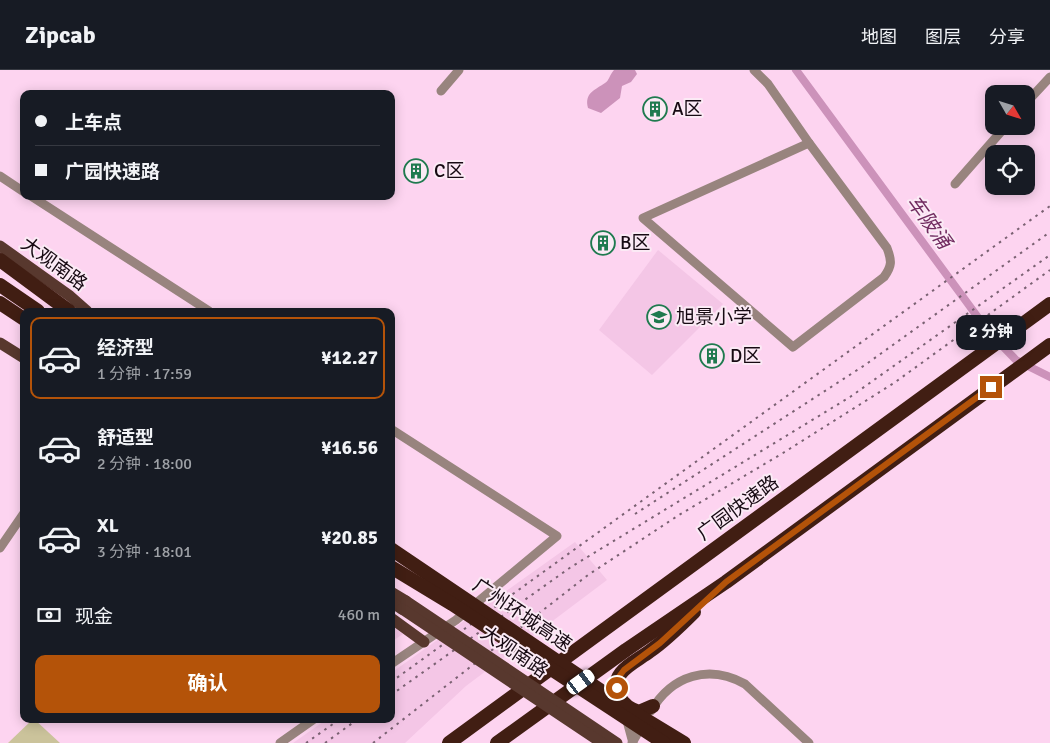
<!DOCTYPE html>
<html lang="zh">
<head>
<meta charset="utf-8">
<style>
  body { margin:0; font-family:Signika,"Noto Sans SC",sans-serif; background:#242831; color:#f1f3f6; height:100vh; display:flex; flex-direction:column; font-size:19px; white-space:nowrap }
  * { box-sizing:border-box; margin:0 }
  p { font-size:16px; color:#9ea1a6 }
  .icon { flex:none; width:28px; height:28px; fill:none; stroke:currentColor; stroke-width:2; stroke-linecap:round; stroke-linejoin:round }
  .map { position:relative; flex:1; overflow:hidden }
  .details { position:absolute; left:20px; top:238px; width:375px; height:415px; display:flex; flex-direction:column; background:#171b24; border-radius:10px; box-shadow:0 2px 12px #0003 }
  .details>* { flex:none }
  .hud { position:absolute; left:20px; top:20px; width:375px; height:110px; border-radius:10px; box-shadow:0 2px 12px #0003; display:grid; align-content:center; height:110px; padding:0 15px; background:#171b24 }
  .needle { width:32px; rotate:129deg }
  .tools { position:absolute; left:985px; top:15px; display:grid; gap:10px }
  .tools a { display:grid; place-items:center; width:50px; height:50px; border-radius:10px; background:#171b24; box-shadow:0 2px 12px #0003; font-size:25px }
  .end { position:absolute; width:22px; height:22px; margin:-11px; border:6px solid #b45309; background:#fff; box-shadow:0 0 0 2px #fff }
  .from { border-radius:50% }
  .bubble { position:absolute; height:35px; border-radius:10px; background:#171b24; box-shadow:0 2px 12px #0003; font-size:16px; font-weight:700; line-height:35px; text-align:center }
  .car { position:absolute; width:15px; height:30px; margin:-15px -8px; border-radius:6px; box-shadow:0 0 4px 1px #0007; background:linear-gradient(#fff 24%,#345 0 40%,#fff 0 76%,#345 0 86%,#fff 0) }
  .hud b { display:flex; align-items:center; gap:18px; height:48px; font-size:19px }
  .hud b+b { border-top:1px solid #363941 }
  .hud i { width:12px; height:12px; background:#f1f3f6 }
  ul { padding:9px 0 0; list-style:none }
  li { display:flex; align-items:center; gap:15px; height:82px; margin:0 10px 8px; padding:0 5px; border:2px solid transparent; border-radius:10px }
  li div { flex:1 }
  li b { display:block; font-size:19px }
  li em { font-style:normal; font-weight:700 }
  li.selected { border-color:#b45309 }
  li>.icon { width:45px; height:45px; stroke-width:1.5 }
  .pay { display:flex; align-items:center; gap:12px; height:55px; padding:0 15px; font-size:19px }
  .pay p { margin-inline-start:auto }
  .primary-button { display:flex; gap:10px; margin-top:auto; padding:10px 15px }
  .primary-button a { flex:1; height:58px; border-radius:10px; background:#b45309; color:#fff; font-size:20px; font-weight:700; line-height:58px; text-align:center }
  header { display:flex; align-items:center; gap:30px; box-sizing:border-box; height:70px; padding:0 25px; background:#171b24; border-bottom:1px solid #363941 }
  header strong { font-size:24px }
  nav { display:flex; gap:28px; margin-inline-start:auto; font-size:18px }
  .map>svg:first-child { display:block }
  .built { fill:#f4c6e6 }
  .green { fill:#cbc39b }
  .water { fill:#cc92ba }
  .lines { fill:none; stroke-linecap:round; stroke-linejoin:round }
  .canal { stroke:#cc92ba; stroke-width:8 }
  .minor { stroke:#98847e; stroke-width:9 }
  .major { stroke:#58382e; stroke-width:11 }
  .highway { stroke:#411e13; stroke-width:14 }
  .rail { stroke:#7a6172; stroke-width:2; stroke-dasharray:2.5 5; stroke-linecap:butt }
  .major-bridge { stroke:#58382e; stroke-width:11 }
  .highway-bridge { stroke:#411e13; stroke-width:14 }
  .route { stroke:#b45309; stroke-width:6 }
  .labels { text-anchor:middle; dominant-baseline:central; stroke-width:4; stroke-linejoin:round; paint-order:stroke }
  .poi-label { font-size:19px; fill:#170a13; stroke:#fbeaf5; text-anchor:start }
  .street-label { font-size:19px; fill:#170a13; stroke:#fbeaf5 }
  .water-label { font-size:20px; font-style:italic; fill:#722d61; stroke:#fbeaf5 }
</style>
</head>
<body>
<header>
<strong>Zipcab</strong>
<nav><a>地图</a><a>图层</a><a>分享</a></nav>
</header>
<div class="map">
<svg width="1050" height="673" viewBox="0 0 1050 673">
  <rect width="100%" height="100%" fill="#fdd4f0"/>
  <g class="built">
    <path d="M658,180L723,234L652,305L599,260Z"/>
    <path d="M575,472L607,510L466,616L405,673H293L327,649H391V603Z"/>
    <path d="M391,556L403,564L391,572Z"/>
  </g>
  <path class="green" d="M33,649H34L60,673H8Z"/>
  <path class="water" d="M614,0H635L637,4L631,12L622,16L620,28L601,43L588,38C584,23 595,20 605,13C609,11 610,4 614,0Z"/>
  <g class="lines">
    <path class="canal" d="M796,0L988,261L1016,290L1050,307"/>
    <g class="minor">
      <path d="M754,0L768,14L809,73"/>
      <path d="M441,21L459,0"/>
      <path d="M1026,33L1050,7"/>
      <path d="M809,73L887,178C892,191 892,196 884,207L793,277L643,148Z"/>
      <path d="M0,106L24,122"/>
      <path d="M955,114L1006,56"/>
      <path d="M31,126L209,241"/>
      <path d="M391,359L557,466L456,550L391,594"/>
      <path d="M0,478L24,443"/>
      <path d="M651,641C672,605 709,594 745,614L809,673"/>
      <path d="M626,647L633,673"/>
      <path d="M280,673L314,649"/>
      <path d="M632,673L643,654"/>
    </g>
    <g class="major">
      <path d="M0,176L70,226L87,241"/>
      <path d="M0,273L24,288"/>
      <path d="M391,522L406,531"/>
      <path d="M391,532L402,539"/>
      <path d="M391,548L424,572"/>
    </g>
    <g class="highway">
      <path d="M0,190L69,241"/>
      <path d="M0,215L38,241"/>
      <path d="M0,233L24,249"/>
      <path d="M653,636L639,642C622,637 609,619 621,603C628,594 641,588 650,581C666,570 680,556 694,542"/>
      <path d="M449,673L1050,234"/>
      <path d="M497,673L626,580L726,512L1050,275"/>
    </g>
    <g class="rail">
      <path d="M635,444L865,295L1050,162"/>
      <path d="M391,612L1050,136"/>
      <path d="M391,625L571,497L850,327L1050,185"/>
      <path d="M306,673L340,649"/>
      <path d="M325,673L358,649"/>
      <path d="M373,673L588,505L679,445L783,383L894,313L1050,200"/>
    </g>
    <g class="major-bridge">
      <path d="M406,531L617,673"/>
      <path d="M402,539L602,673"/>
    </g>
    <g class="highway-bridge">
      <path d="M391,479L628,639L684,673"/>
      <path d="M391,497L452,534L664,673"/>
    </g>
  </g>
  <g class="lines">
    <path class="route" d="M617,618L618,608L624,600L660,573L726,512L991,317"/>
  </g>
  <defs>
    <g id="building-ring" transform="scale(1.25)"><circle r="9.5" fill="#fbeaf5" stroke="#1f7a4f" stroke-width="1.5"/><path d="M-4-6H4V6H1V3H-1V6H-4ZM-2.5-4.3h1.7v1.8h-1.7ZM.8-4.3h1.7v1.8H.8ZM-2.5-1h1.7V.8h-1.7ZM.8-1h1.7V.8H.8Z" fill="#1f7a4f"/></g>
    <g id="school-ring" transform="scale(1.25)"><circle r="9.5" fill="#fbeaf5" stroke="#1f7a4f" stroke-width="1.5"/><path d="M0-5L7-2L0 1L-7-2ZM-4 1L0 2.5L4 1V4Q0 6-4 4Z" fill="#1f7a4f"/></g>
  </defs>
  <g fill-rule="evenodd">
    <use href="#building-ring" x="655" y="39"/>
    <use href="#building-ring" x="416" y="101"/>
    <use href="#building-ring" x="603" y="173"/>
    <use href="#school-ring" x="659" y="247"/>
    <use href="#building-ring" x="712" y="286"/>
  </g>
  <g class="labels">
    <g class="poi-label">
      <text x="672" y="39">A区</text>
      <text x="434" y="101">C区</text>
      <text x="620" y="173">B区</text>
      <text x="676" y="247">旭景小学</text>
      <text x="730" y="286">D区</text>
    </g>
    <g class="street-label">
      <text transform="translate(54 194) rotate(36)">大观南路</text>
      <text transform="translate(738 438) rotate(-36)">广园快速路</text>
      <text transform="translate(522 545) rotate(34)">广州环城高速</text>
      <text transform="translate(514 582) rotate(34)">大观南路</text>
    </g>
    <g class="water-label">
      <text transform="translate(929 152) rotate(54)">车陂涌</text>
    </g>
  </g>
</svg>
<div class="tools">
<a><svg class="needle" viewBox="-14 -14 28 28"><path d="M0-13l5 13h-10z" fill="#e53935"/><path d="M0 13l5-13h-10z" fill="#9ea1a6"/></svg></a>
<a><svg class="icon" aria-label="locate" viewBox="0 0 24 24"><circle cx="12" cy="12" r="6"/><path d="M12 2v4M12 18v4M2 12h4M18 12h4"/></svg></a>
</div>
<i class="end from" style="left:617px;top:618px"></i>
<i class="end" style="left:991px;top:317px"></i>
<div class="bubble" style="left:956px;top:245px;width:70px">2 分钟</div>
<i class="car" style="left:581px;top:612px;rotate:54deg"></i>
<div class="hud">
<b><i class="from"></i>上车点</b>
<b><i></i>广园快速路</b>
</div>
<section class="details">
<ul>
<li class="selected"><svg class="icon" aria-label="car" viewBox="0 0 24 24"><path d="M5 17H2v-5l4-1 3-4h7l3 4 3 1v5h-3M9 17h6M6 11h13"/><circle cx="7" cy="17" r="2"/><circle cx="17" cy="17" r="2"/></svg><div><b>经济型</b><p>1 分钟 · 17:59</p></div><em>¥12.27</em></li>
<li><svg class="icon" aria-label="car" viewBox="0 0 24 24"><path d="M5 17H2v-5l4-1 3-4h7l3 4 3 1v5h-3M9 17h6M6 11h13"/><circle cx="7" cy="17" r="2"/><circle cx="17" cy="17" r="2"/></svg><div><b>舒适型</b><p>2 分钟 · 18:00</p></div><em>¥16.56</em></li>
<li><svg class="icon" aria-label="car" viewBox="0 0 24 24"><path d="M5 17H2v-5l4-1 3-4h7l3 4 3 1v5h-3M9 17h6M6 11h13"/><circle cx="7" cy="17" r="2"/><circle cx="17" cy="17" r="2"/></svg><div><b>XL</b><p>3 分钟 · 18:01</p></div><em>¥20.85</em></li>
</ul>
<div class="pay"><svg class="icon" aria-label="cash" viewBox="0 0 24 24"><path d="M3 7h18v10H3z"/><circle cx="12" cy="12" r="2"/></svg>现金<p>460 m</p></div>
<div class="primary-button"><a>确认</a></div>
</section>
</div>
</body>
</html>
